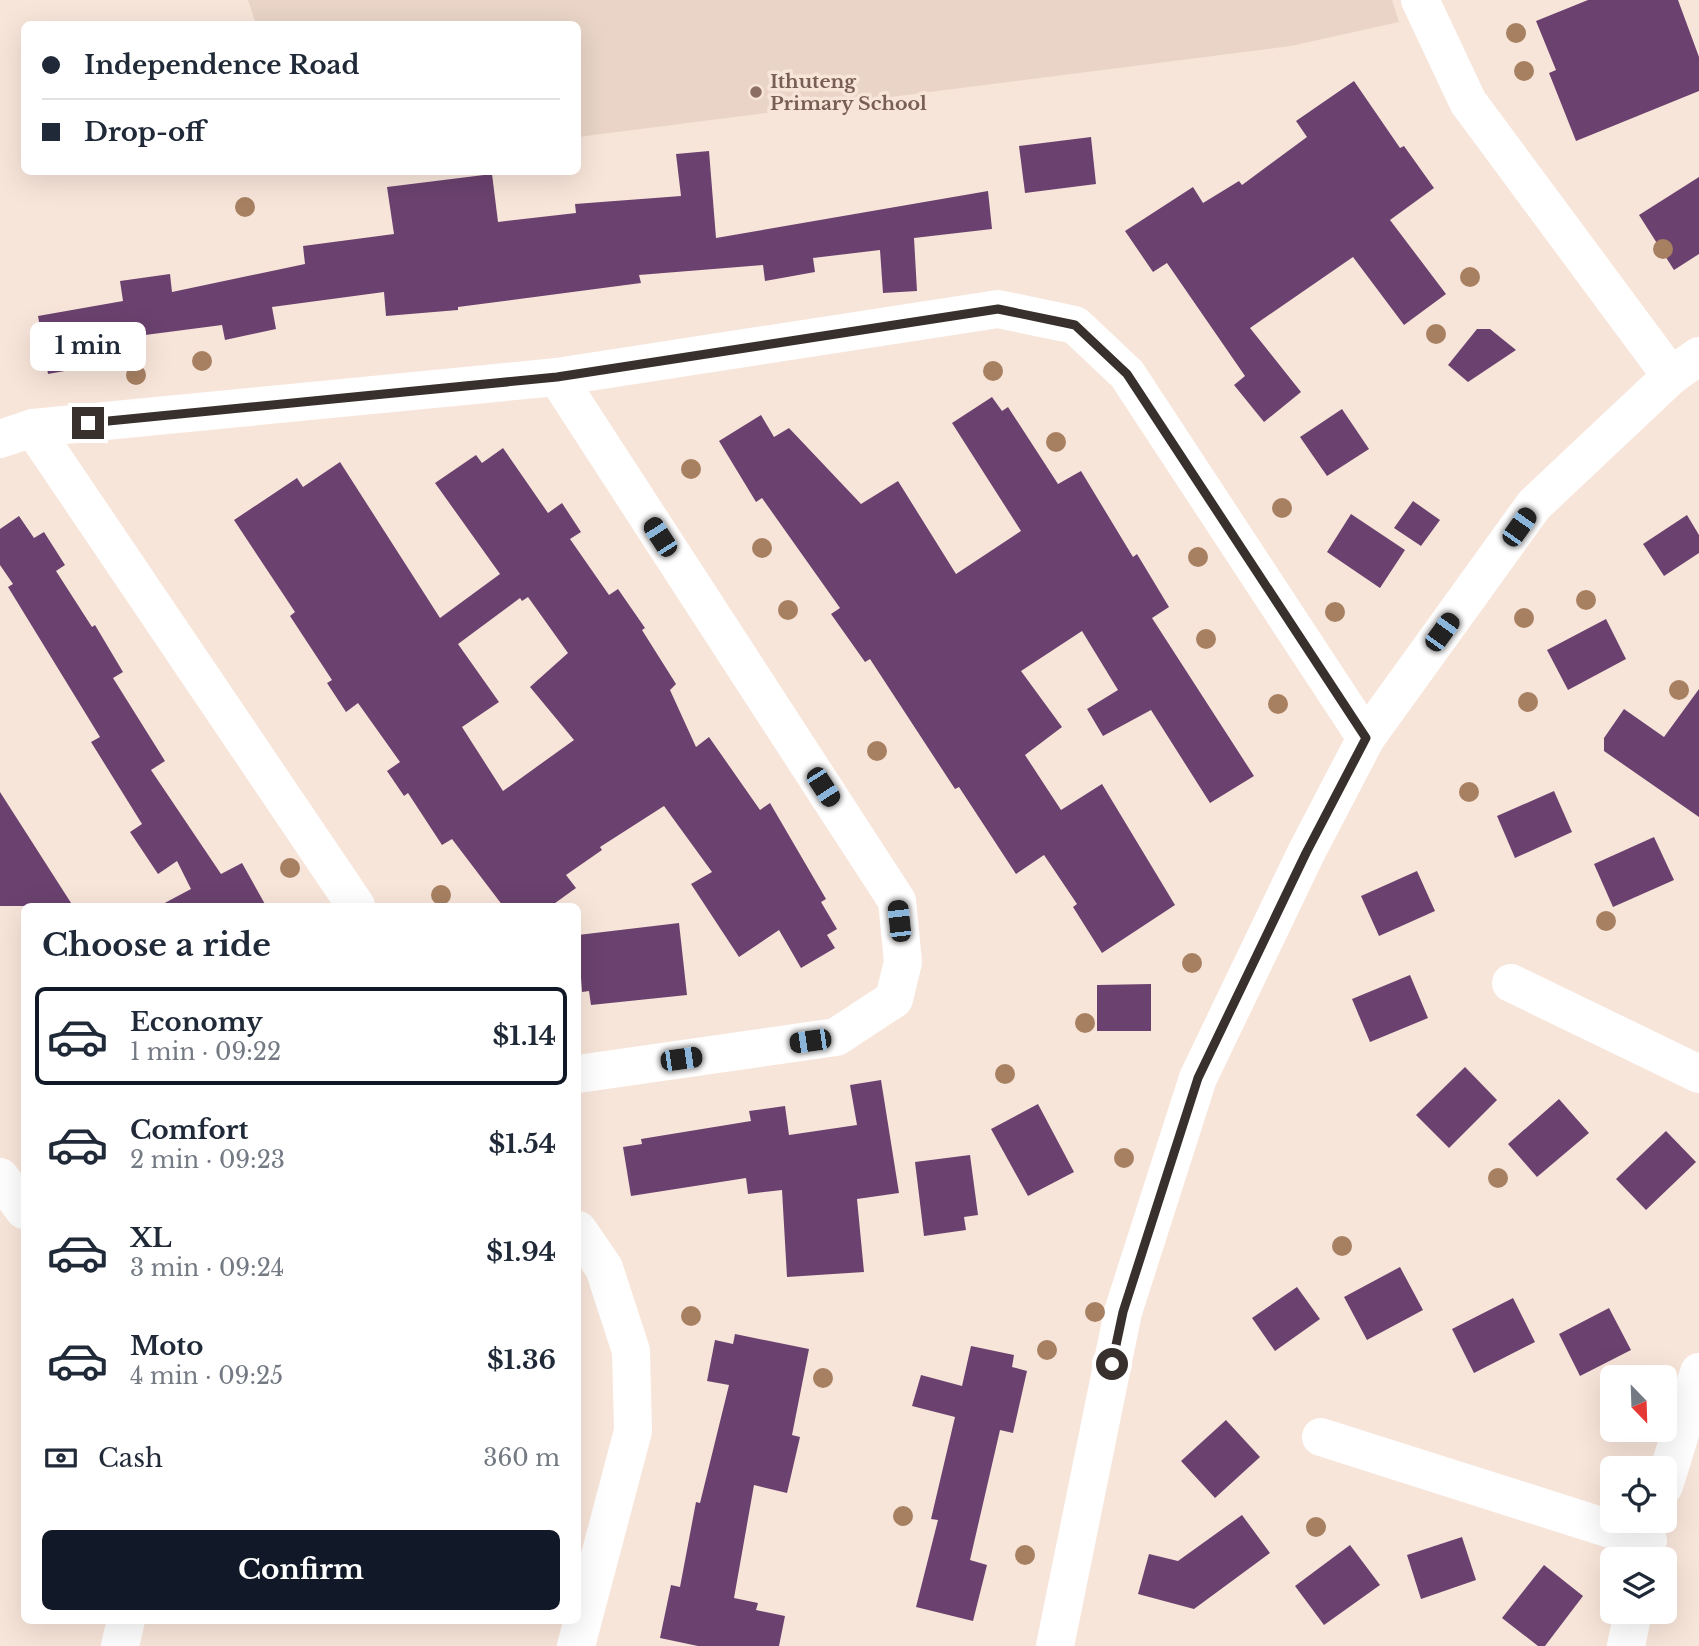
<!DOCTYPE html>
<html lang="en">
<head>
<meta charset="utf-8">
<style>
  body { margin:0; font-family:"Libre Baskerville",serif; background:#f2f2f3; color:#1f2937; height:100vh; display:flex; flex-direction:column; font-size:26px; white-space:nowrap }
  * { box-sizing:border-box; margin:0 }
  p { font-size:23px; color:#747a83 }
  .icon { flex:none; width:38px; height:38px; fill:none; stroke:currentColor; stroke-width:2; stroke-linecap:round; stroke-linejoin:round }
  .map { position:relative; flex:1; overflow:hidden }
  .sheet { position:absolute; left:21px; top:903px; width:560px; height:721px; display:flex; flex-direction:column; background:#fff; border-radius:10px; box-shadow:0 7px 28px #0002 }
  .sheet>* { flex:none }
  .banner { position:absolute; left:21px; top:21px; width:560px; height:154px; border-radius:10px; box-shadow:0 7px 28px #0002; display:grid; align-content:center; height:154px; padding:0 21px; background:#fff }
  .needle { width:46px; rotate:157deg }
  .tools { position:absolute; left:1600px; top:1365px; display:grid; gap:14px }
  .tools a { display:grid; place-items:center; width:77px; height:77px; border-radius:10px; background:#fff; box-shadow:0 7px 28px #0002; font-size:35px }
  .end { position:absolute; width:32px; height:32px; margin:-16px; border:9px solid #38302c; background:#fff; box-shadow:0 0 0 4px #fff }
  .from { border-radius:50% }
  .bubble { position:absolute; height:49px; border-radius:10px; background:#fff; box-shadow:0 7px 28px #0002; font-size:23px; font-weight:700; line-height:49px; text-align:center }
  .car { position:absolute; width:21px; height:42px; margin:-21px -10px; border-radius:9px; box-shadow:0 0 5px 2px #0007; background:linear-gradient(#222 24%,#8ab4d8 0 40%,#222 0 76%,#8ab4d8 0 86%,#222 0) }
  .banner b { display:flex; align-items:center; gap:24px; height:66px; font-size:26px }
  .banner b+b { border-top:2px solid #e0e1e3 }
  .banner i { width:18px; height:18px; background:#1f2937 }
  ul { padding:0; list-style:none }
  li { display:flex; align-items:center; gap:21px; height:98px; margin:0 14px 10px; padding:0 7px; border:4px solid transparent; border-radius:10px }
  li div { flex:1 }
  li b { display:block; font-size:26px }
  li em { font-style:normal; font-weight:700 }
  li.on { border-color:#111827 }
  li>.icon { width:63px; height:63px; stroke-width:1.5 }
  h2 { padding:0 21px; font-size:32px; line-height:84px }
  .pay { display:flex; align-items:center; gap:18px; height:77px; padding:0 21px; font-size:26px }
  .pay p { margin-inline-start:auto }
  .action { display:flex; gap:14px; margin-top:auto; padding:14px 21px }
  .action a { flex:1; height:80px; border-radius:10px; background:#111827; color:#fff; font-size:28px; font-weight:700; line-height:80px; text-align:center }
  .map>svg:first-child { display:block }
  .education { fill:#e9d4c7 }
  .building { fill:#6b426f; fill-rule:evenodd }
  .lines { fill:none; stroke-linecap:round; stroke-linejoin:round }
  .street { stroke:#fff; stroke-width:38 }
  .secondary { stroke:#fff; stroke-width:38 }
  .tree { fill:#a78062 }
  .route { stroke:#38302c; stroke-width:9 }
  .education-dot { fill:#8d6e63; stroke:#f8e5da; stroke-width:2.5 }
  .labels { text-anchor:middle; dominant-baseline:central; stroke-width:7; stroke-linejoin:round; paint-order:stroke }
  .education-label { font-size:19px; font-weight:bold; fill:#785e54; stroke:#f8e5da; text-anchor:start }
</style>
</head>
<body>
<div class="map">
<svg width="1699" height="1646" viewBox="0 0 1699 1646">
  <rect width="100%" height="100%" fill="#f8e5da"/>
  <path class="education" d="M248,0H1392L1399,22L1291,46L578,137V24H256Z"/>
  <g class="building">
    <path d="M1588,0H1678L1699,57V91L1576,141L1549,73L1556,70L1536,21Z"/>
    <path d="M1354,81L1400,148L1404,146L1434,188L1390,220L1446,294L1404,325L1353,257L1250,328L1301,392L1264,422L1234,385L1245,376L1167,263L1153,272L1125,231L1193,187L1203,203L1239,181L1242,185L1307,137L1296,121Z"/>
    <path d="M1091,137L1096,184L1025,193L1019,146Z"/>
    <path d="M709,151L716,238L988,191L992,229L914,238L917,291L883,293L880,250L813,258L815,272L765,281L763,265L639,275L641,283L458,307V310L386,316L384,292L272,307L276,329L225,340L222,325L99,341L104,364L48,374L38,316L123,301L120,281L170,274L172,292L305,264L303,246L394,234L387,187L492,174L498,222L576,213L575,204L681,196L676,154Z"/>
    <path d="M1699,177V254L1674,270L1639,215Z"/>
    <path d="M1477,329H1490L1516,350L1468,382L1448,365Z"/>
    <path d="M992,397L1002,411L1008,407L1058,484L1081,471L1133,557L1137,554L1169,607L1152,618L1254,776L1210,803L1151,710L1103,736L1087,709L1118,690L1082,631L1021,671L1062,727L1025,755L1061,810L1102,784L1175,905L1102,953L1073,907L1077,904L1044,855L1016,874L959,787L955,789L870,659L865,662L831,614L840,608L762,498L756,502L719,441L761,415L774,437L789,428L861,504L898,481L956,574L1021,531L952,423Z"/>
    <path d="M1342,409L1369,449L1327,476L1300,437Z"/>
    <path d="M503,448L548,513L562,503L581,532L570,539L609,595L618,589L645,628L642,630L676,684L670,690L696,747L709,737L760,810L770,803L826,899L821,902L837,929L827,935L835,948L801,968L779,930L739,957L691,884L712,872L664,806L600,847L602,850L566,875L576,888L551,906H503L452,839L442,845L408,793L404,796L387,771L400,762L358,703L346,712L327,683L332,680L290,616L295,612L234,520L297,478L303,487L340,462L440,618L500,574L435,483L476,455L482,463ZM528,597L568,653L530,687L574,740L503,791L462,727L499,702L458,644L520,598L522,601Z"/>
    <path d="M1413,501L1440,520L1421,546L1394,528Z"/>
    <path d="M1351,514L1405,550L1380,588L1327,552Z"/>
    <path d="M1687,515L1699,535V553L1664,576L1643,544Z"/>
    <path d="M19,516L34,538L44,532L65,565L56,571L92,627L95,625L123,672L113,678L165,761L151,770L221,874L242,863L266,906H159L191,889L177,861L158,874L130,832L142,824L91,742L100,737L8,587L13,584L0,565V529Z"/>
    <path d="M1606,619L1626,659L1568,690L1547,650Z"/>
    <path d="M1699,689V817L1604,751V738L1624,709L1664,737Z"/>
    <path d="M1554,791L1572,832L1515,858L1497,816Z"/>
    <path d="M0,792L73,906H0Z"/>
    <path d="M1654,837L1674,880L1613,907L1594,864Z"/>
    <path d="M1417,871L1435,911L1379,936L1361,896Z"/>
    <path d="M679,923L687,995L591,1005L589,991L582,992L578,935Z"/>
    <path d="M1410,975L1428,1018L1370,1042L1352,999Z"/>
    <path d="M1151,984V1031H1097V985Z"/>
    <path d="M1465,1067L1497,1100L1449,1148L1416,1115Z"/>
    <path d="M881,1080L899,1193L857,1199L864,1272L787,1277L782,1190L748,1194L746,1178L631,1196L623,1147L642,1144L641,1139L751,1121L749,1111L785,1106L789,1135L857,1125L850,1085Z"/>
    <path d="M1559,1099L1589,1133L1537,1177L1508,1144Z"/>
    <path d="M1038,1104L1074,1172L1028,1196L991,1129Z"/>
    <path d="M1666,1131L1696,1162L1646,1210L1616,1179Z"/>
    <path d="M970,1155L978,1215L964,1217L966,1230L924,1236L915,1162Z"/>
    <path d="M1400,1267L1423,1310L1367,1340L1344,1297Z"/>
    <path d="M1297,1287L1320,1319L1275,1351L1252,1318Z"/>
    <path d="M1513,1298L1535,1342L1474,1373L1452,1329Z"/>
    <path d="M1609,1308L1631,1350L1580,1376L1559,1334Z"/>
    <path d="M735,1334L809,1349L792,1435L800,1437L787,1493L754,1485L734,1598L758,1603L756,1610L785,1616L779,1646H698L660,1638L671,1585L680,1587L696,1502L700,1503L729,1385L707,1381L715,1340L733,1344Z"/>
    <path d="M971,1346L1014,1355L1012,1367L1027,1371L1013,1433L1000,1430L970,1560L987,1565L973,1621L916,1607L938,1520L931,1519L955,1417L912,1406L921,1375L962,1386Z"/>
    <path d="M1226,1420L1260,1457L1215,1498L1181,1461Z"/>
    <path d="M1242,1515L1270,1553L1194,1609L1138,1594L1149,1554L1178,1561Z"/>
    <path d="M1462,1537L1476,1580L1421,1599L1407,1555Z"/>
    <path d="M1350,1545L1380,1585L1324,1625L1295,1586Z"/>
    <path d="M1544,1565L1583,1596L1545,1646H1538L1502,1618Z"/>
  </g>
  <g class="lines">
    <g class="street">
      <path d="M1420,0L1468,102L1671,376"/>
      <path d="M557,377L897,901L903,962L894,999L836,1037L578,1074"/>
      <path d="M33,428L356,906"/>
      <path d="M0,439L33,428L557,377L998,309L1075,325L1127,374L1366,738"/>
      <path d="M1511,983L1699,1074"/>
      <path d="M0,1177L24,1210"/>
      <path d="M1321,1437L1648,1541"/>
      <path d="M1664,1486L1699,1372"/>
      <path d="M120,1646L126,1620"/>
      <path d="M576,1646L633,1431L631,1351L604,1268L578,1230"/>
      <path d="M1626,1646L1633,1612"/>
    </g>
    <path class="secondary" d="M1055,1646L1123,1312L1198,1078L1306,853L1366,738L1534,505L1671,376L1699,356"/>
  </g>
  <g class="tree">
    <circle cx="1516" cy="33" r="10"/>
    <circle cx="1524" cy="71" r="10"/>
    <circle cx="245" cy="207" r="10"/>
    <circle cx="1663" cy="249" r="10"/>
    <circle cx="1470" cy="277" r="10"/>
    <circle cx="1436" cy="334" r="10"/>
    <circle cx="202" cy="361" r="10"/>
    <circle cx="993" cy="371" r="10"/>
    <circle cx="136" cy="375" r="10"/>
    <circle cx="1056" cy="442" r="10"/>
    <circle cx="691" cy="469" r="10"/>
    <circle cx="1282" cy="508" r="10"/>
    <circle cx="762" cy="548" r="10"/>
    <circle cx="1198" cy="557" r="10"/>
    <circle cx="1586" cy="600" r="10"/>
    <circle cx="788" cy="610" r="10"/>
    <circle cx="1335" cy="612" r="10"/>
    <circle cx="1524" cy="618" r="10"/>
    <circle cx="1206" cy="639" r="10"/>
    <circle cx="1679" cy="690" r="10"/>
    <circle cx="1528" cy="702" r="10"/>
    <circle cx="1278" cy="704" r="10"/>
    <circle cx="877" cy="751" r="10"/>
    <circle cx="1469" cy="792" r="10"/>
    <circle cx="290" cy="868" r="10"/>
    <circle cx="441" cy="895" r="10"/>
    <circle cx="1606" cy="921" r="10"/>
    <circle cx="1192" cy="963" r="10"/>
    <circle cx="1085" cy="1023" r="10"/>
    <circle cx="1005" cy="1074" r="10"/>
    <circle cx="1124" cy="1158" r="10"/>
    <circle cx="1498" cy="1178" r="10"/>
    <circle cx="1342" cy="1246" r="10"/>
    <circle cx="1095" cy="1312" r="10"/>
    <circle cx="691" cy="1316" r="10"/>
    <circle cx="1047" cy="1350" r="10"/>
    <circle cx="823" cy="1378" r="10"/>
    <circle cx="903" cy="1516" r="10"/>
    <circle cx="1316" cy="1527" r="10"/>
    <circle cx="1025" cy="1555" r="10"/>
  </g>
  <g class="lines">
    <path class="route" d="M88,423L557,377L998,309L1075,325L1127,374L1366,738L1306,853L1198,1078L1123,1312L1112,1364"/>
  </g>
  <circle class="education-dot" cx="756" cy="92" r="7"/>
  <g class="labels">
    <g class="education-label">
      <text x="770" y="81">Ithuteng<tspan x="770" dy="22">Primary School</tspan></text>
    </g>
  </g>
</svg>
<div class="tools">
<a><svg class="needle" viewBox="-14 -14 28 28"><path d="M0-13l5 13h-10z" fill="#e53935"/><path d="M0 13l5-13h-10z" fill="#747a83"/></svg></a>
<a><svg class="icon" aria-label="locate" viewBox="0 0 24 24"><circle cx="12" cy="12" r="6"/><path d="M12 2v4M12 18v4M2 12h4M18 12h4"/></svg></a>
<a><svg class="icon" aria-label="layers" viewBox="0 0 24 24"><path d="M12 4l9 5-9 5-9-5zM3 14l9 5 9-5"/></svg></a>
</div>
<i class="end from" style="left:1112px;top:1364px"></i>
<i class="end" style="left:88px;top:423px"></i>
<div class="bubble" style="left:30px;top:322px;width:116px">1 min</div>
<i class="car" style="left:1519px;top:527px;rotate:35deg"></i>
<i class="car" style="left:660px;top:537px;rotate:327deg"></i>
<i class="car" style="left:1442px;top:632px;rotate:36deg"></i>
<i class="car" style="left:823px;top:787px;rotate:147deg"></i>
<i class="car" style="left:899px;top:921px;rotate:354deg"></i>
<i class="car" style="left:810px;top:1041px;rotate:262deg"></i>
<i class="car" style="left:681px;top:1059px;rotate:82deg"></i>
<div class="banner">
<b><i class="from"></i>Independence Road</b>
<b><i></i>Drop-off</b>
</div>
<section class="sheet">
<h2>Choose a ride</h2>
<ul>
<li class="on"><svg class="icon" aria-label="car" viewBox="0 0 24 24"><path d="M5 17H2v-5l4-1 3-4h7l3 4 3 1v5h-3M9 17h6M6 11h13"/><circle cx="7" cy="17" r="2"/><circle cx="17" cy="17" r="2"/></svg><div><b>Economy</b><p>1 min · 09:22</p></div><em>$1.14</em></li>
<li><svg class="icon" aria-label="car" viewBox="0 0 24 24"><path d="M5 17H2v-5l4-1 3-4h7l3 4 3 1v5h-3M9 17h6M6 11h13"/><circle cx="7" cy="17" r="2"/><circle cx="17" cy="17" r="2"/></svg><div><b>Comfort</b><p>2 min · 09:23</p></div><em>$1.54</em></li>
<li><svg class="icon" aria-label="car" viewBox="0 0 24 24"><path d="M5 17H2v-5l4-1 3-4h7l3 4 3 1v5h-3M9 17h6M6 11h13"/><circle cx="7" cy="17" r="2"/><circle cx="17" cy="17" r="2"/></svg><div><b>XL</b><p>3 min · 09:24</p></div><em>$1.94</em></li>
<li><svg class="icon" aria-label="car" viewBox="0 0 24 24"><path d="M5 17H2v-5l4-1 3-4h7l3 4 3 1v5h-3M9 17h6M6 11h13"/><circle cx="7" cy="17" r="2"/><circle cx="17" cy="17" r="2"/></svg><div><b>Moto</b><p>4 min · 09:25</p></div><em>$1.36</em></li>
</ul>
<div class="pay"><svg class="icon" aria-label="cash" viewBox="0 0 24 24"><path d="M3 7h18v10H3z"/><circle cx="12" cy="12" r="2"/></svg>Cash<p>360 m</p></div>
<div class="action"><a>Confirm</a></div>
</section>
</div>
</body>
</html>
